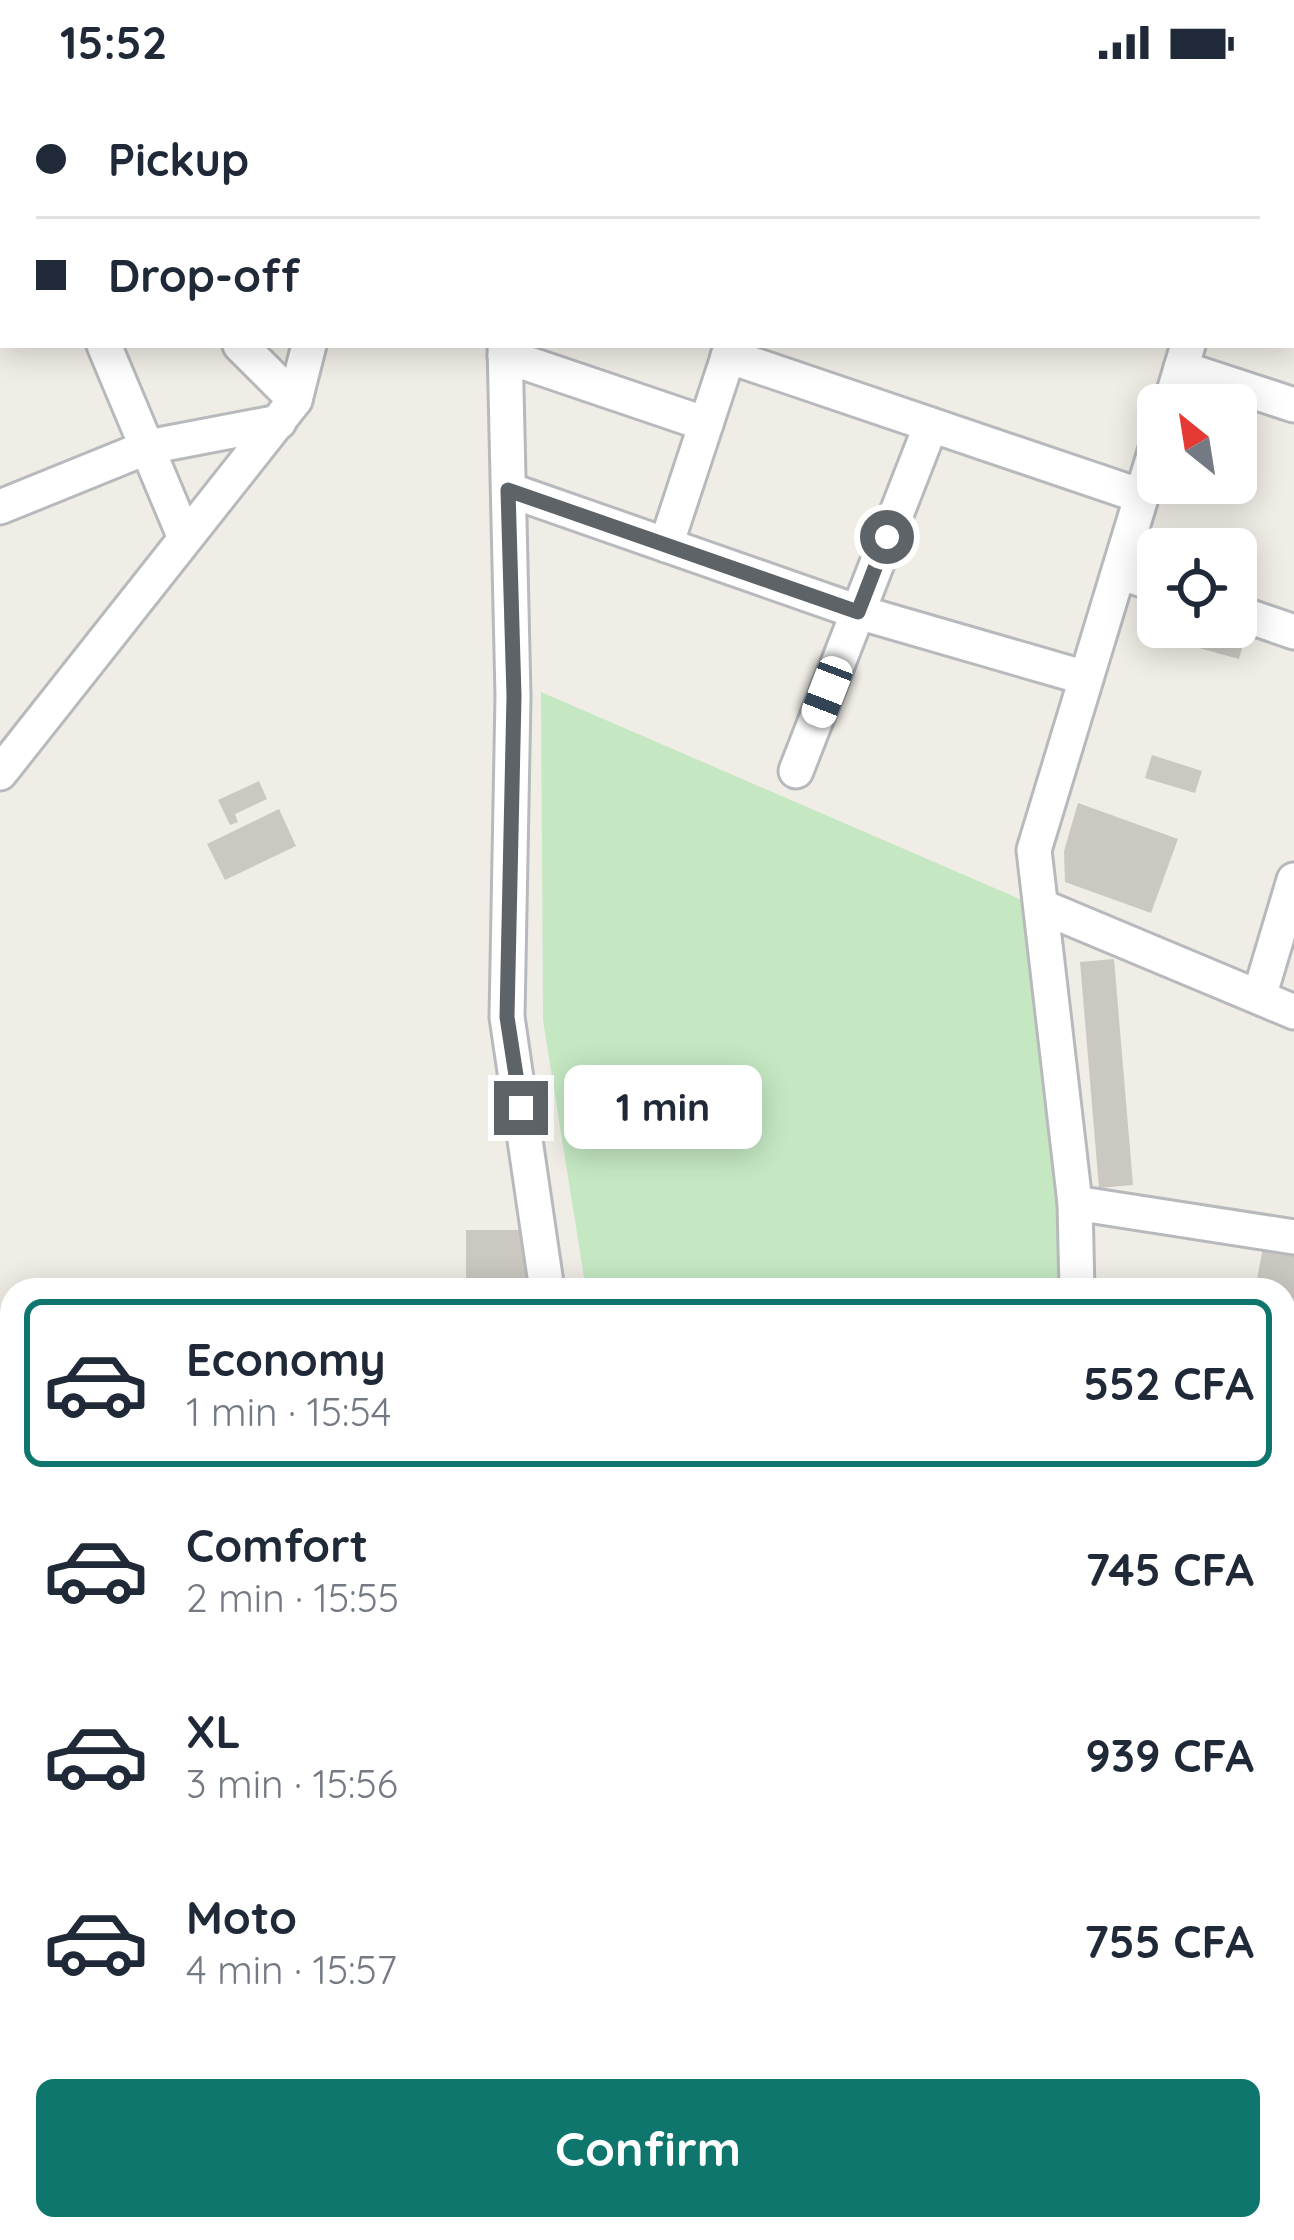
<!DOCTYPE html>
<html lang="en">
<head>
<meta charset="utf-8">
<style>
  body { margin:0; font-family:Quicksand,sans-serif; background:#f6f6f7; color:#1f2937; height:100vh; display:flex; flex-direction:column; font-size:45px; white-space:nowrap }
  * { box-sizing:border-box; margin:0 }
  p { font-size:39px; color:#747a83 }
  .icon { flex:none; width:66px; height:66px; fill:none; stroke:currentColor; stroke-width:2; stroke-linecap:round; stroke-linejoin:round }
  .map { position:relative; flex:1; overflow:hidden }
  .drawer { position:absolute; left:0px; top:1194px; width:1296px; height:963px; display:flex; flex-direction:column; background:#fff; border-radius:36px 36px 0 0; box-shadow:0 6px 30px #0003 }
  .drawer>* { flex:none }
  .hud { position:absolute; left:0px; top:0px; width:1296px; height:264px; box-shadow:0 6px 30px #0003; display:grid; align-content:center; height:264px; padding:0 36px; background:#fff }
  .needle { width:78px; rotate:330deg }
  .tools { position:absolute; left:1137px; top:300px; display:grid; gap:24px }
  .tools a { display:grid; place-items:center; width:120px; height:120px; border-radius:18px; background:#fff; box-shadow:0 6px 30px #0003; font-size:60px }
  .end { position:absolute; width:54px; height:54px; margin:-27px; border:15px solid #5e6367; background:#fff; box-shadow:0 0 0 6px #fff }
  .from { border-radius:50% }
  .bubble { position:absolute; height:84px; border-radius:18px; background:#fff; box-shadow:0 6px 30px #0003; font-size:39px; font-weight:700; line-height:84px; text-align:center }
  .car { position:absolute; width:36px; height:72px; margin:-36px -18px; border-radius:15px; box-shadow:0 0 9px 3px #0007; background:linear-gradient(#fff 24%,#345 0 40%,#fff 0 76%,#345 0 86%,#fff 0) }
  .hud b { display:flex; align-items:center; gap:42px; height:114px; font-size:45px }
  .hud b+b { border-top:3px solid #e0e1e3 }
  .hud i { width:30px; height:30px; background:#1f2937 }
  ul { padding:21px 0 0; list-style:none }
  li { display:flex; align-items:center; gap:36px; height:168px; margin:0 24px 18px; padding:0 12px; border:6px solid transparent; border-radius:18px }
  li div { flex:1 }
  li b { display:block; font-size:45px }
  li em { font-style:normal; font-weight:700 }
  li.current { border-color:#0f766e }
  li>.icon { width:108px; height:108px; stroke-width:1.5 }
  .primary-button { display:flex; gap:24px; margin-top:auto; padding:24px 36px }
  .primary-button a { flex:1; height:138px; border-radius:18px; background:#0f766e; color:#fff; font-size:48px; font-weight:700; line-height:138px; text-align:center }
  .status { display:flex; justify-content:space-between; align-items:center; height:84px; padding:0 60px; background:#fff; direction:ltr }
  .status svg { height:33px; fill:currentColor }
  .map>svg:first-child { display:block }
  .green { fill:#c5e8c2 }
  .building { fill:#cbc8c2 }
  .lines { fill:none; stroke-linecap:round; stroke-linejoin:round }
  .street-casing { stroke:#b7b9bd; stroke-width:39 }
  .secondary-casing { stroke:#b8bbc0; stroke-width:51 }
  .street { stroke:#fff; stroke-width:33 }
  .secondary { stroke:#fff; stroke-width:45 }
  .route { stroke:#5e6367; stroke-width:15 }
</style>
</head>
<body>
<div class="status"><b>15:52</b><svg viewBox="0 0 49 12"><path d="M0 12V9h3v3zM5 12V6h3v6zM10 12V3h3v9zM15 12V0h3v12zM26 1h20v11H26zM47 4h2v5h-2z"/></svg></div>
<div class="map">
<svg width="1294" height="2156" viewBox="0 0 1294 2156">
  <rect width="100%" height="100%" fill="#f0ede6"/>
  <g class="green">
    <path d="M541,608L1029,819L1070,1197L995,1206H586L543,936Z"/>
    <path d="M469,2145H654L655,2156H420Z"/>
  </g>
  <g class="building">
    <path d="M1194,543H1221L1246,550L1239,575L1188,561Z"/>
    <path d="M1152,671L1202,687L1195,709L1145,694Z"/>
    <path d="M259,697L267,715L235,730L238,738L230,741L218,716Z"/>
    <path d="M1078,719L1178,755L1151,829L1065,798L1064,767Z"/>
    <path d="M279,725L296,762L225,796L207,760Z"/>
    <path d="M1114,875L1133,1101L1099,1104L1080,878Z"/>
    <rect x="466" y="1146" width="61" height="60"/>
    <path d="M1263,1163L1294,1168V1220L1284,1218V1206H1255Z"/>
    <path d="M1284,1293L1294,1295V1381L1284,1379V1338L1289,1320L1284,1319Z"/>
    <path d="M0,1503L12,1531V1552L1,1557L12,1583V1605L0,1611Z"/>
  </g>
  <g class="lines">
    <g class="street-casing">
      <g id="street">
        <path d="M499,0V3"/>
        <path d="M962,0L971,3"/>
        <path d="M358,3L365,0"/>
        <path d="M773,3L774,0"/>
        <path d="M1267,3L1268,0"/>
        <path d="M0,22L3,25"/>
        <path d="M1293,101L1294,102"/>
        <path d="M0,146L3,145"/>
        <path d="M104,261L185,454"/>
        <path d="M240,261L295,316"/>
        <path d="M505,261L513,612L507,933L547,1206"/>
        <path d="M505,272L706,340"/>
        <path d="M728,272L1141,412"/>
        <path d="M1181,284L1294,321"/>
        <path d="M1170,321L1188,261"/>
        <path d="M509,406L858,528L1086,594"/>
        <path d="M0,423L148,363L279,338"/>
        <path d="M666,461L732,261"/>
        <path d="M1119,488L1158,501"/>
        <path d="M1236,528L1294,548"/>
        <path d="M796,687L931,341"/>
        <path d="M0,689L295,316L309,261"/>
        <path d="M1043,823L1294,928"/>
        <path d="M1259,913L1294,796"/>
        <path d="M1075,1119L1294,1153"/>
        <path d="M1077,1206L1075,1119L1034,766L1158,358"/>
        <path d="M1284,1677L1294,1678"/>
        <path d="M1284,2134H1294"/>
        <path d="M671,2145L672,2156"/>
        <path d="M1020,2150L1101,2145"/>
        <path d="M360,2156L404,2145"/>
        <path d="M1254,2156V2145"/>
      </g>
    </g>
    <g class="secondary-casing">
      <g id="secondary">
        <path d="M0,1766L12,1789"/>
        <path d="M180,2145L185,2156"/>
      </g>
    </g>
    <use href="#street" class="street"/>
    <use href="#secondary" class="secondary"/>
  </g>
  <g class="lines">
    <path class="route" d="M521,1024L507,933L514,612L508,406L858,528L887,453"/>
  </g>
</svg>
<div class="tools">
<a><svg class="needle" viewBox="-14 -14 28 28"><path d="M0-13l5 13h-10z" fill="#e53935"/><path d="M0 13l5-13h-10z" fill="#747a83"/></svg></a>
<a><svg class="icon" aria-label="locate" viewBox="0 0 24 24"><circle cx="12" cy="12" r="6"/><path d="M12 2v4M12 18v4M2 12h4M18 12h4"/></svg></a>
</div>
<i class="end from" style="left:887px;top:453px"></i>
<i class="end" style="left:521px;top:1024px"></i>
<div class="bubble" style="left:564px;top:981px;width:198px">1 min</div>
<i class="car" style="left:827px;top:608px;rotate:201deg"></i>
<div class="hud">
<b><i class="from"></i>Pickup</b>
<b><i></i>Drop-off</b>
</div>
<section class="drawer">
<ul>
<li class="current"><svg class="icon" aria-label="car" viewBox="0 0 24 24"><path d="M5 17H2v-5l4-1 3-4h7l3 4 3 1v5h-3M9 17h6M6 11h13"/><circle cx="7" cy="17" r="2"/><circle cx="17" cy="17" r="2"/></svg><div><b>Economy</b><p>1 min · 15:54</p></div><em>552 CFA</em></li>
<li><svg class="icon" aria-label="car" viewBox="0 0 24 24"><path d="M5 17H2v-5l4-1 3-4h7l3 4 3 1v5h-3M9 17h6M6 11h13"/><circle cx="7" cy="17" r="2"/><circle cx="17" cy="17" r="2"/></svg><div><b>Comfort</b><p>2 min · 15:55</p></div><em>745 CFA</em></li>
<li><svg class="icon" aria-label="car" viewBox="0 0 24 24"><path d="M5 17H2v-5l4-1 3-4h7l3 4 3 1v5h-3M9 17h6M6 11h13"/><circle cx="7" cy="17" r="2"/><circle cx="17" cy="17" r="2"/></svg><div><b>XL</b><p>3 min · 15:56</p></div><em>939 CFA</em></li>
<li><svg class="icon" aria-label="car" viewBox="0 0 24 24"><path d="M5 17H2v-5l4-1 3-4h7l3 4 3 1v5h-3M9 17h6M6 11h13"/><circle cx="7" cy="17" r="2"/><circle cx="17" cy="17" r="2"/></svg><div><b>Moto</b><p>4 min · 15:57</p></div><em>755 CFA</em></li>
</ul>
<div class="primary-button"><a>Confirm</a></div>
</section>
</div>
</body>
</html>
